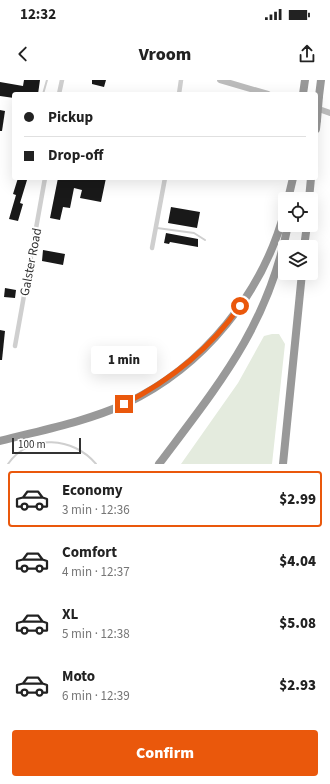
<!DOCTYPE html>
<html lang="en">
<head>
<meta charset="utf-8">
<style>
  body { margin:0; font-family:"Source Sans 3",sans-serif; background:#f2f2f2; color:#222; height:100vh; display:flex; flex-direction:column; font-size:15px; white-space:nowrap }
  * { box-sizing:border-box; margin:0 }
  p { font-size:13px; color:#767676 }
  .icon { flex:none; width:22px; height:22px; fill:none; stroke:currentColor; stroke-width:2; stroke-linecap:round; stroke-linejoin:round }
  .map { position:relative; height:384px; overflow:hidden }
  .side { display:flex; flex-direction:column; background:#fff; flex:1 }
  .side>* { flex:none }
  .hud { position:absolute; left:12px; top:12px; width:306px; height:88px; border-radius:4px; box-shadow:0 4px 16px #0002; display:grid; align-content:center; height:88px; padding:0 12px; background:#fff }
  .controls { position:absolute; left:278px; top:112px; display:grid; gap:8px }
  .controls a { display:grid; place-items:center; width:40px; height:40px; border-radius:4px; background:#fff; box-shadow:0 4px 16px #0002; font-size:20px }
  .scale { position:absolute; left:12px; bottom:10px; width:69px; box-sizing:border-box; padding-left:4px; border:2px solid #323232; border-top:0; font-size:11px; line-height:14px; white-space:nowrap; color:#323232; -webkit-text-stroke:3px #fff; paint-order:stroke }
  .end { position:absolute; width:18px; height:18px; margin:-9px; border:5px solid #ea580c; background:#fff; box-shadow:0 0 0 2px #fff }
  .from { border-radius:50% }
  .bubble { position:absolute; height:28px; border-radius:4px; background:#fff; box-shadow:0 4px 16px #0002; font-size:13px; font-weight:800; line-height:28px; text-align:center }
  .hud b { display:flex; align-items:center; gap:14px; height:38px; font-size:15px }
  .hud b+b { border-top:1px solid #e0e0e0 }
  .hud i { width:10px; height:10px; background:#222 }
  ul { padding:7px 0 0; list-style:none }
  li { display:flex; align-items:center; gap:12px; height:56px; margin:0 8px 6px; padding:0 4px; border:2px solid transparent; border-radius:4px }
  li div { flex:1 }
  li b { display:block; font-size:15px }
  li em { font-style:normal; font-weight:800 }
  li.on { border-color:#ea580c }
  li>.icon { width:36px; height:36px; stroke-width:1.5 }
  .cta { display:flex; gap:8px; margin-top:auto; padding:8px 12px }
  .cta a { flex:1; height:46px; border-radius:4px; background:#ea580c; color:#fff; font-size:16px; font-weight:800; line-height:46px; text-align:center }
  .status { display:flex; justify-content:space-between; align-items:center; height:28px; padding:0 20px; background:#fff; direction:ltr }
  .status svg { height:11px; fill:currentColor }
  header { display:flex; justify-content:space-between; align-items:center; height:52px; padding:0 12px; background:#fff; font-size:18px; font-weight:800 }
  .map>svg:first-child { display:block }
  .green { fill:#e4ebde }
  .building { fill:#191919 }
  .lines { fill:none; stroke-linecap:round; stroke-linejoin:round }
  .service { stroke:#cfcfcf; stroke-width:2 }
  .minor { stroke:#cfcfcf; stroke-width:4.5 }
  .secondary { stroke:#bcbcbc; stroke-width:6 }
  .motorway { stroke:#999; stroke-width:8 }
  .motorway-bridge { stroke:#999; stroke-width:8 }
  .route { stroke:#ea580c; stroke-width:5 }
  .labels { text-anchor:middle; dominant-baseline:central; stroke-width:4; stroke-linejoin:round; paint-order:stroke }
  .street-label { font-size:13px; fill:#323232; stroke:#fff }
</style>
</head>
<body>
<div class="status"><b>12:32</b><svg viewBox="0 0 49 12"><path d="M0 12V9h3v3zM5 12V6h3v6zM10 12V3h3v9zM15 12V0h3v12zM26 1h20v11H26zM47 4h2v5h-2z"/></svg></div>
<header><svg class="icon" aria-label="back" viewBox="0 0 24 24"><path d="M15 5l-7 7 7 7"/></svg>Vroom<svg class="icon" aria-label="share" viewBox="0 0 24 24"><path d="M12 15V3M7 8l5-5 5 5M5 13v7h14v-7"/></svg></header>
<div class="map">
<svg width="330" height="384" viewBox="0 0 330 384">
  <rect width="100%" height="100%" fill="#fff"/>
  <path class="green" d="M272,254H279L285,264L272,384H181L238,303L264,256Z"/>
  <g class="building">
    <path d="M24,0H40L38,14H14V18L0,16V2L23,6Z"/>
    <path d="M92,0H106L104,7L92,4Z"/>
    <path d="M0,30L5,31L2,51H0Z"/>
    <path d="M18,98L27,100L20,123L23,124L18,141L9,139L16,115L13,114Z"/>
    <path d="M58,98H106L101,122L80,118L82,110L74,108L70,128L63,127L60,140L50,138Z"/>
    <path d="M171,127L200,132L197,148L168,143Z"/>
    <path d="M166,153L198,159V167L170,162L169,164L164,163Z"/>
    <path d="M43,170L65,174L63,185L42,181Z"/>
    <path d="M5,208L16,210L15,218L4,217Z"/>
    <path d="M0,250L5,251L2,280H0Z"/>
  </g>
  <g class="lines">
    <g class="service">
      <path d="M43,14L47,0"/>
      <path d="M157,148L194,153L205,160"/>
      <path d="M8,384C29,353 74,357 96,384"/>
    </g>
    <g class="minor">
      <path d="M59,14L62,0"/>
      <path d="M179,14L181,0"/>
      <path d="M152,168L165,98"/>
      <path d="M15,266L45,98"/>
    </g>
    <g class="secondary">
      <path d="M220,0L268,14"/>
      <path d="M316,28L330,33"/>
    </g>
    <g class="motorway">
      <path d="M303,14L305,0"/>
      <path d="M319,16L321,0"/>
      <path d="M316,49L317,40"/>
      <path d="M288,119L293,98"/>
      <path d="M309,119L311,98"/>
      <path d="M304,167L307,145"/>
      <path d="M0,361C42,350 85,342 125,324C204,287 263,213 285,130"/>
      <path d="M159,384C219,304 268,246 288,145"/>
      <path d="M283,384L302,193"/>
    </g>
    <path class="motorway-bridge" d="M317,40L319,16"/>
  </g>
  <g class="lines">
    <path class="route" d="M124,324C171,300 210,269 240,226"/>
  </g>
  <g class="labels">
    <g class="street-label">
      <text transform="translate(31 182) rotate(-79)">Galster Road</text>
    </g>
  </g>
</svg>
<div class="controls">
<a><svg class="icon" aria-label="locate" viewBox="0 0 24 24"><circle cx="12" cy="12" r="6"/><path d="M12 2v4M12 18v4M2 12h4M18 12h4"/></svg></a>
<a><svg class="icon" aria-label="layers" viewBox="0 0 24 24"><path d="M12 4l9 5-9 5-9-5zM3 14l9 5 9-5"/></svg></a>
</div>
<div class="scale">100 m</div>
<i class="end from" style="left:240px;top:226px"></i>
<i class="end" style="left:124px;top:324px"></i>
<div class="bubble" style="left:91px;top:266px;width:66px">1 min</div>
<div class="hud">
<b><i class="from"></i>Pickup</b>
<b><i></i>Drop-off</b>
</div>
</div>
<section class="side">
<ul>
<li class="on"><svg class="icon" aria-label="car" viewBox="0 0 24 24"><path d="M5 17H2v-5l4-1 3-4h7l3 4 3 1v5h-3M9 17h6M6 11h13"/><circle cx="7" cy="17" r="2"/><circle cx="17" cy="17" r="2"/></svg><div><b>Economy</b><p>3 min · 12:36</p></div><em>$2.99</em></li>
<li><svg class="icon" aria-label="car" viewBox="0 0 24 24"><path d="M5 17H2v-5l4-1 3-4h7l3 4 3 1v5h-3M9 17h6M6 11h13"/><circle cx="7" cy="17" r="2"/><circle cx="17" cy="17" r="2"/></svg><div><b>Comfort</b><p>4 min · 12:37</p></div><em>$4.04</em></li>
<li><svg class="icon" aria-label="car" viewBox="0 0 24 24"><path d="M5 17H2v-5l4-1 3-4h7l3 4 3 1v5h-3M9 17h6M6 11h13"/><circle cx="7" cy="17" r="2"/><circle cx="17" cy="17" r="2"/></svg><div><b>XL</b><p>5 min · 12:38</p></div><em>$5.08</em></li>
<li><svg class="icon" aria-label="car" viewBox="0 0 24 24"><path d="M5 17H2v-5l4-1 3-4h7l3 4 3 1v5h-3M9 17h6M6 11h13"/><circle cx="7" cy="17" r="2"/><circle cx="17" cy="17" r="2"/></svg><div><b>Moto</b><p>6 min · 12:39</p></div><em>$2.93</em></li>
</ul>
<div class="cta"><a>Confirm</a></div>
</section>
</body>
</html>
